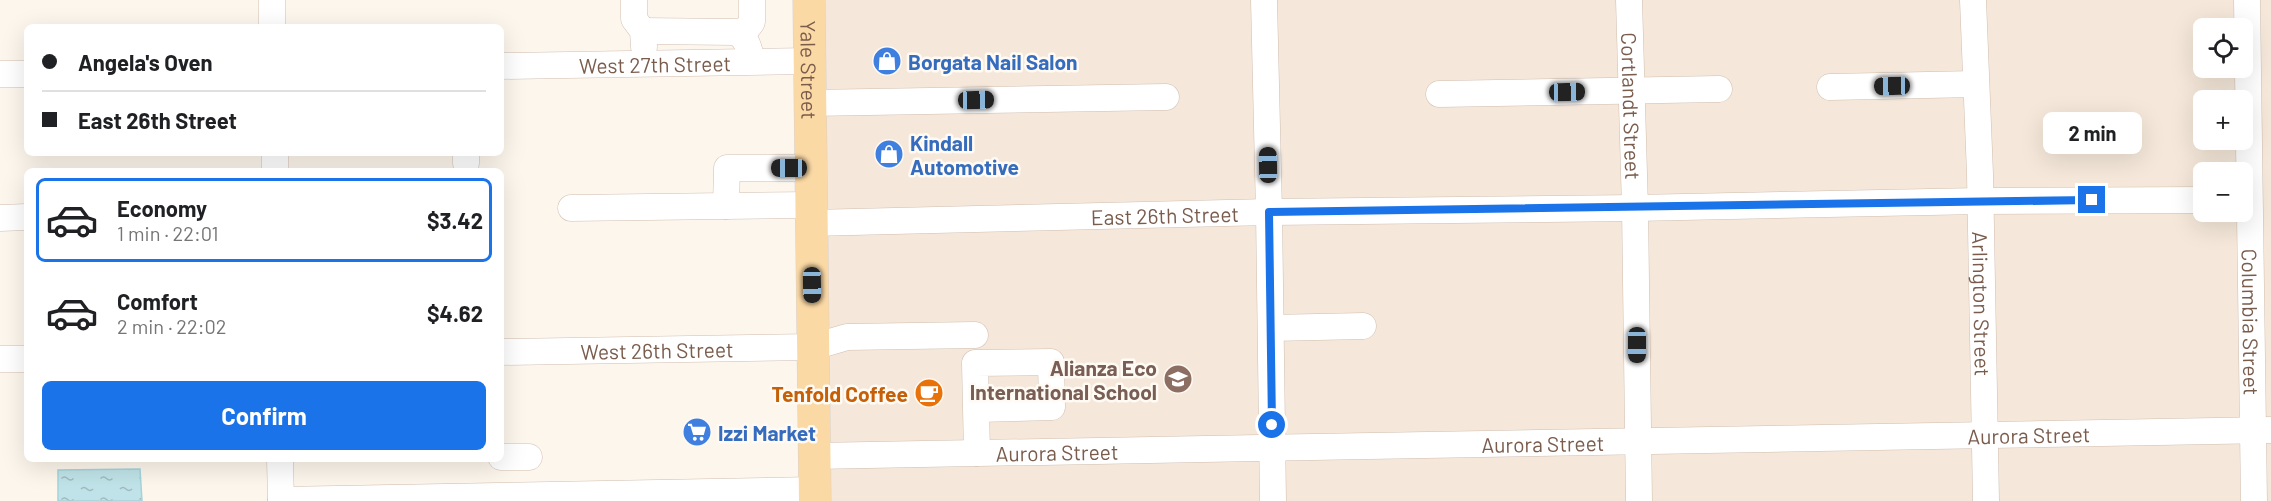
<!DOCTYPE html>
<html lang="en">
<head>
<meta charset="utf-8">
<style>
  body { margin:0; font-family:Barlow,sans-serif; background:#f2f2f2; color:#202124; height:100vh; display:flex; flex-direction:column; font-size:22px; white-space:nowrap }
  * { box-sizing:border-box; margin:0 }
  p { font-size:20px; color:#757577 }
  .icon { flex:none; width:33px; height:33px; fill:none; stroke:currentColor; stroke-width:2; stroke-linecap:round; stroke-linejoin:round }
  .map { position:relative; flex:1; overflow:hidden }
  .panel { position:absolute; left:24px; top:168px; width:480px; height:294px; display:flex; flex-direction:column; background:#fff; border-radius:9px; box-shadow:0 6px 24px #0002 }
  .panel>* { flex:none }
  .guide { position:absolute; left:24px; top:24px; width:480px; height:132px; border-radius:9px; box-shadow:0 6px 24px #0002; display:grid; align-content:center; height:132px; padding:0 18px; background:#fff }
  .controls { position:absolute; left:2193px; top:18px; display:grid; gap:12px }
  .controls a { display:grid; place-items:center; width:60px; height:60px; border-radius:9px; background:#fff; box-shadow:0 6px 24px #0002; font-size:30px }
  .end { position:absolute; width:27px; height:27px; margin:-14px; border:8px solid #1a73e8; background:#fff; box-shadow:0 0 0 3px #fff }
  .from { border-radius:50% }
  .bubble { position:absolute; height:42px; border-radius:9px; background:#fff; box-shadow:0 6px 24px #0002; font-size:20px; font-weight:700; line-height:42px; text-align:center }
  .car { position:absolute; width:18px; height:36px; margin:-18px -9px; border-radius:8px; box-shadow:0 0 4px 2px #0007; background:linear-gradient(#222 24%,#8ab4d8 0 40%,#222 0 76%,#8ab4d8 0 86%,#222 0) }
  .guide b { display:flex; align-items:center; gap:21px; height:57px; font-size:22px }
  .guide b+b { border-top:2px solid #e0e0e0 }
  .guide i { width:15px; height:15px; background:#202124 }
  ul { padding:10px 0 0; list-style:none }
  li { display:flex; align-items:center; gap:18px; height:84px; margin:0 12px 9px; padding:0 6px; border:3px solid transparent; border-radius:9px }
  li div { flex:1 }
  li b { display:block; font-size:22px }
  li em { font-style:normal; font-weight:700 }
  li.selected { border-color:#1a73e8 }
  li>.icon { width:54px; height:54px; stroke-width:1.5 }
  .button { display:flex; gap:12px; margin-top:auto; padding:12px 18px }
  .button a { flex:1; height:69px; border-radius:9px; background:#1a73e8; color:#fff; font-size:24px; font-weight:700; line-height:69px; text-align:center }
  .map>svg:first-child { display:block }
  .residential { fill:#f5e8da; fill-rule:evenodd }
  .water { fill:url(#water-ripples); stroke:#a5d3da; stroke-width:1.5 }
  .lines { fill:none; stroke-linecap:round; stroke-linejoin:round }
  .minor-casing { stroke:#d1beb0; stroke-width:27 }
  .major-casing { stroke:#dad1cd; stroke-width:33 }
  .minor { stroke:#fff; stroke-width:26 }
  .major { stroke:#fbd9a5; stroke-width:32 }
  .route { stroke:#1a73e8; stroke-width:8 }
  .labels { text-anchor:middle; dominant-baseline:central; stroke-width:5; stroke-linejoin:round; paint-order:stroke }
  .shop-label { font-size:21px; font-weight:bold; fill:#366cbe; stroke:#fffaf3; text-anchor:start }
  .street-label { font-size:21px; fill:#7a5c4d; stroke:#fffaf3 }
  .education-label { font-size:21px; font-weight:bold; fill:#785e54; stroke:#fffaf3; text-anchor:end }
  .food-label { font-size:21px; font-weight:bold; fill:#c56008; stroke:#fffaf3; text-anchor:end }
</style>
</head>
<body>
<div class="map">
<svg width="2271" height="501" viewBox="0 0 2271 501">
  <defs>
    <pattern id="water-ripples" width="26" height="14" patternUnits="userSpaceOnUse" patternTransform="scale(1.5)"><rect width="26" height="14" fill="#bfe3e8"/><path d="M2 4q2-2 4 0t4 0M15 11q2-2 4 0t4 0" fill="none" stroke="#a0bbbe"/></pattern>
  </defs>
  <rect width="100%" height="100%" fill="#fdf6ec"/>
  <path class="residential" d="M807,0H2271V501H817ZM2204,28H2242V68H2204ZM2204,100H2242V140H2204ZM2204,172H2242V212H2204Z"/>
  <path class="water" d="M140,469L142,501H58V470Z"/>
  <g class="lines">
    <g class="minor-casing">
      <g id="minor">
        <path d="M272,0V27"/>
        <path d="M634,0V19L643,31L644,47"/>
        <path d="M1264,0L1269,212L1273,501"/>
        <path id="s1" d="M1629,0L1635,208L1639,501"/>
        <path id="s2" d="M1973,0L1980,174L1986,501"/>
        <path id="s3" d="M2247,0L2254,501"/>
        <path d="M643,31L735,32C748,38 749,49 752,61"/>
        <path d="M742,35L752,22V0"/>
        <path id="s4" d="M501,66L809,61"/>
        <path d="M0,74H27"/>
        <path d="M1830,87L1976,84"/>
        <path d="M1439,94L1719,89"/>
        <path d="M810,103L1166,97"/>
        <path d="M275,153V171"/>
        <path d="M466,153V163"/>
        <path d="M726,206L727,168H810"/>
        <path d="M571,208L810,205"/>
        <path d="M0,218L27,217"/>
        <path id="s5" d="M811,223L1269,212L1635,208L1980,201L2204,200"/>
        <path d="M1271,328L1363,326"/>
        <path id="s6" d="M501,352L813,347L847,337L975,335"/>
        <path d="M0,359H27"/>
        <path d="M976,409L1052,407L1051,362L975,363L977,453"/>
        <path id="s7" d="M814,456L2271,430"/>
        <path d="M501,457H529"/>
        <path d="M280,459L281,501"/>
        <path d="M281,500L814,490"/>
      </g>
    </g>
    <g class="major-casing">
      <g id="major">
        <path id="s8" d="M809,0L815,501"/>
      </g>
    </g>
    <use href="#minor" class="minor"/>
    <use href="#major" class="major"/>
  </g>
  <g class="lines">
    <path class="route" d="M1272,425L1269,212L2092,200"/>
  </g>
  <defs>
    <g id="shop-disc" transform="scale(1.5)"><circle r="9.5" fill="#3f7fe0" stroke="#fffaf3"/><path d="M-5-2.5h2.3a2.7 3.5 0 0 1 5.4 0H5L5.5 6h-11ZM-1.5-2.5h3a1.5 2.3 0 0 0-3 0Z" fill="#fff"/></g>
    <g id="school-disc" transform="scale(1.5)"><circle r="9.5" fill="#8d6e63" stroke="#fffaf3"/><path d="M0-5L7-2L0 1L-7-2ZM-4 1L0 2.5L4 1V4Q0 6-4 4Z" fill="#fff"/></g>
    <g id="cafe-disc" transform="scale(1.5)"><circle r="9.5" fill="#e8710a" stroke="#fffaf3"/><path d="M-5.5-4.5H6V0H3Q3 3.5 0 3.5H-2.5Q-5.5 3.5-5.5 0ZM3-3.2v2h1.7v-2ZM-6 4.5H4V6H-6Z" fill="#fff"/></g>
    <g id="supermarket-disc" transform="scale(1.5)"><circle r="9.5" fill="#3f7fe0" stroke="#fffaf3"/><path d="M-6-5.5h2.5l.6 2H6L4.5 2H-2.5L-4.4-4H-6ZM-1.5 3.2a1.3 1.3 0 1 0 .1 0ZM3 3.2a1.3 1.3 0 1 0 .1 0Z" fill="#fff"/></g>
  </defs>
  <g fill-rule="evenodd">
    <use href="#shop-disc" x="887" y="61"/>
    <use href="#shop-disc" x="889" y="154"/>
    <use href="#school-disc" x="1178" y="379"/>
    <use href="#cafe-disc" x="929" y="393"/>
    <use href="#supermarket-disc" x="697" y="432"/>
  </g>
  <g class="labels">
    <g class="shop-label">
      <text x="908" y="61">Borgata Nail Salon</text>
      <text x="910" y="142">Kindall<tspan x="910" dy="24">Automotive</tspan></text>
      <text x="718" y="432">Izzi Market</text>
    </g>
    <g class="street-label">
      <text stroke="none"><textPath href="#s4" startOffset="154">West 27th Street</textPath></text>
      <text stroke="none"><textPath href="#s8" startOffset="70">Yale Street</textPath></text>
      <text stroke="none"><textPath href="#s1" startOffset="106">Cortlandt Street</textPath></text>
      <text stroke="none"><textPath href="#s5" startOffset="354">East 26th Street</textPath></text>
      <text stroke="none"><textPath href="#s2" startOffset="304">Arlington Street</textPath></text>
      <text stroke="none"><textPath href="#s3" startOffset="322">Columbia Street</textPath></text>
      <text stroke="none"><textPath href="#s6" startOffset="156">West 26th Street</textPath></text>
      <text stroke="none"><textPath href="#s7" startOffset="1215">Aurora Street</textPath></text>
      <text stroke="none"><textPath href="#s7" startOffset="729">Aurora Street</textPath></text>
      <text stroke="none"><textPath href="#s7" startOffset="243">Aurora Street</textPath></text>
    </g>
    <g class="education-label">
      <text x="1157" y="367">Alianza Eco<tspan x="1157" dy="24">International School</tspan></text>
    </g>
    <g class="food-label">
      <text x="908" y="393">Tenfold Coffee</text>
    </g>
  </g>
</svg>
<div class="controls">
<a><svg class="icon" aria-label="locate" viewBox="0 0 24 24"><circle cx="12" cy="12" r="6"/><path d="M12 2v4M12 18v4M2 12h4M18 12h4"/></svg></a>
<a>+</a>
<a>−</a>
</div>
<i class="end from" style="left:1272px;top:425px"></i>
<i class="end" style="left:2092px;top:200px"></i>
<div class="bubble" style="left:2043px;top:112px;width:99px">2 min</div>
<i class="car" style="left:1892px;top:86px;rotate:269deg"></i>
<i class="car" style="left:1567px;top:92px;rotate:89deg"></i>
<i class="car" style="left:976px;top:100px;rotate:89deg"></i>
<i class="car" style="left:1268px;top:165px;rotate:359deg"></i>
<i class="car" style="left:789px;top:168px;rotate:270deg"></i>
<i class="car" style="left:812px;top:285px;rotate:179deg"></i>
<i class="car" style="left:1637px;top:345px;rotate:180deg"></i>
<div class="guide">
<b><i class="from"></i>Angela's Oven</b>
<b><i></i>East 26th Street</b>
</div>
<section class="panel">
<ul>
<li class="selected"><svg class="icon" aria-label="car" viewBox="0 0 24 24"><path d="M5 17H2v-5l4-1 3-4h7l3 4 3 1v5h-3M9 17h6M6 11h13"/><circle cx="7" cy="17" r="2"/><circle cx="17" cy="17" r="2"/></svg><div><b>Economy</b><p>1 min · 22:01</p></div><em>$3.42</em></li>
<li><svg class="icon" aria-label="car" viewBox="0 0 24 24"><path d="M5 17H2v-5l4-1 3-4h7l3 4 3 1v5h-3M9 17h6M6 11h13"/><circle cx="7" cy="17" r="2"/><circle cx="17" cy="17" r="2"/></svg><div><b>Comfort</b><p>2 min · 22:02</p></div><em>$4.62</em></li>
</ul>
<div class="button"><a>Confirm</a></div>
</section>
</div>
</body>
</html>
